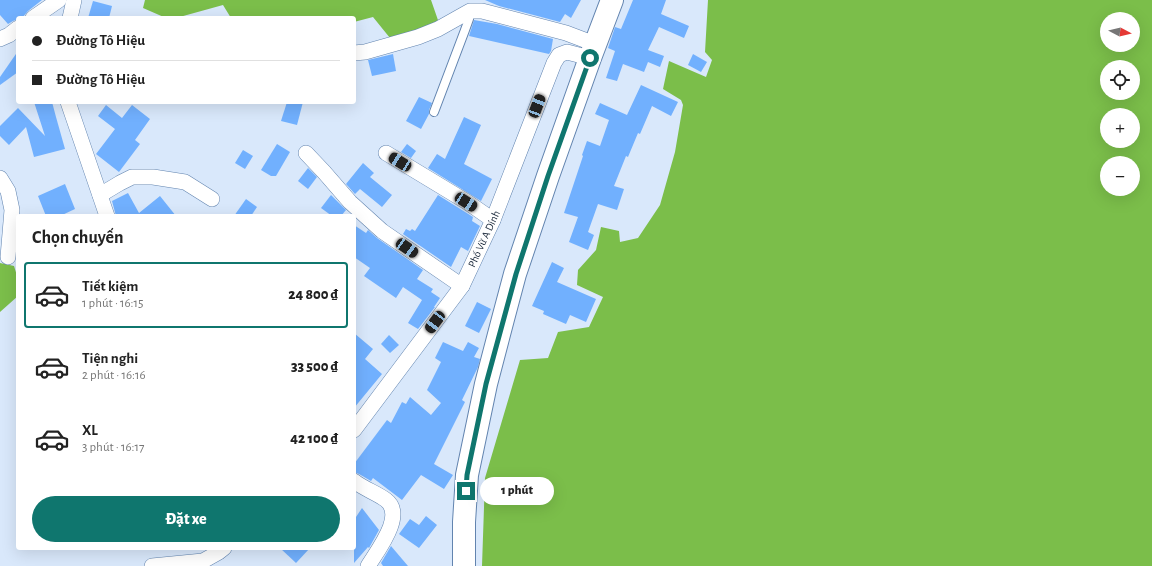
<!DOCTYPE html>
<html lang="vi">
<head>
<meta charset="utf-8">
<style>
  body { margin:0; font-family:"Alegreya Sans",sans-serif; background:#f6f6f6; color:#222; height:100vh; display:flex; flex-direction:column; font-size:15px; white-space:nowrap }
  * { box-sizing:border-box; margin:0 }
  p { font-size:13px; color:#767676 }
  .icon { flex:none; width:22px; height:22px; fill:none; stroke:currentColor; stroke-width:2; stroke-linecap:round; stroke-linejoin:round }
  .map { position:relative; flex:1; overflow:hidden }
  .side { position:absolute; left:16px; top:214px; width:340px; height:336px; display:flex; flex-direction:column; background:#fff; border-radius:4px; box-shadow:0 4px 16px #0002 }
  .side>* { flex:none }
  .guide { position:absolute; left:16px; top:16px; width:340px; height:88px; border-radius:4px; box-shadow:0 4px 16px #0002; display:grid; align-content:center; height:88px; padding:0 16px; background:#fff }
  .needle { width:26px; rotate:97deg }
  .tools { position:absolute; left:1100px; top:12px; display:grid; gap:8px }
  .tools a { display:grid; place-items:center; width:40px; height:40px; border-radius:50%; background:#fff; box-shadow:0 4px 16px #0002; font-size:20px }
  .end { position:absolute; width:18px; height:18px; margin:-9px; border:5px solid #0f766e; background:#fff; box-shadow:0 0 0 2px #fff }
  .from { border-radius:50% }
  .bubble { position:absolute; height:28px; border-radius:14px; background:#fff; box-shadow:0 4px 16px #0002; font-size:13px; font-weight:800; line-height:28px; text-align:center }
  .car { position:absolute; width:12px; height:24px; margin:-12px -6px; border-radius:5px; box-shadow:0 0 3px 1px #0007; background:linear-gradient(#222 24%,#8ab4d8 0 40%,#222 0 76%,#8ab4d8 0 86%,#222 0) }
  .guide b { display:flex; align-items:center; gap:14px; height:38px; font-size:15px }
  .guide b+b { border-top:1px solid #e0e0e0 }
  .guide i { width:10px; height:10px; background:#222 }
  ul { padding:0; list-style:none }
  li { display:flex; align-items:center; gap:12px; height:66px; margin:0 8px 6px; padding:0 8px; border:2px solid transparent; border-radius:4px }
  li div { flex:1 }
  li b { display:block; font-size:15px }
  li em { font-style:normal; font-weight:800 }
  li.active { border-color:#0f766e }
  li>.icon { width:36px; height:36px; stroke-width:1.5 }
  h2 { padding:0 16px; font-size:18px; line-height:48px }
  .action { display:flex; gap:8px; margin-top:auto; padding:8px 16px }
  .action a { flex:1; height:46px; border-radius:24px; background:#0f766e; color:#fff; font-size:16px; font-weight:800; line-height:46px; text-align:center }
  .map>svg:first-child { display:block }
  .forest { fill:#7bbe4a; fill-rule:evenodd }
  .building { fill:#71b0fe }
  .lines { fill:none; stroke-linecap:round; stroke-linejoin:round }
  .lane-casing { stroke:#6284af; stroke-width:10 }
  .street-casing { stroke:#6284af; stroke-width:16 }
  .highway-casing { stroke:#6284af; stroke-width:24 }
  .lane { stroke:#fff; stroke-width:8 }
  .street { stroke:#fff; stroke-width:15 }
  .highway { stroke:#fff; stroke-width:22 }
  .route { stroke:#0f766e; stroke-width:5 }
  .labels { text-anchor:middle; dominant-baseline:central; stroke-width:4; stroke-linejoin:round; paint-order:stroke }
  .street-label { font-size:11px; fill:#192739; stroke:#fff }
</style>
</head>
<body>
<div class="map">
<svg width="1152" height="566" viewBox="0 0 1152 566">
  <rect width="100%" height="100%" fill="#d9e8fb"/>
  <g class="forest">
    <path d="M145,0H431L439,23L390,38L373,17L354,22V18H231L223,5L176,18H166L143,8Z"/>
    <path d="M708,0H1152V566H482L485,478L520,360L548,358L558,332L589,327L603,297L577,285L578,270L596,250L601,227L619,231L620,242L638,238L660,205L675,152L683,105L681,100L663,89L669,61L706,77L712,60L705,52ZM1107,19H1133V45H1107ZM1107,67H1133V93H1107ZM1107,115H1133V141H1107ZM1107,163H1133V189H1107Z"/>
    <path d="M0,263L14,266L18,279V296L0,312Z"/>
  </g>
  <g class="building">
    <path d="M0,0H42L28,11L22,18H18V19L13,21L8,24L0,15Z"/>
    <path d="M485,0H581L571,18L565,14L560,22L499,6Z"/>
    <path d="M633,0H666L661,14L689,26L684,38L659,27L648,50L664,56L660,67L648,62L644,72L623,64L617,81L606,78L615,51L608,48L615,27L621,29Z"/>
    <path d="M93,1L112,6L109,18H88Z"/>
    <path d="M474,20L497,24L553,39L551,51L549,54L469,36Z"/>
    <path d="M18,51V72L0,85V77Z"/>
    <path d="M393,54L396,71L372,76L368,60Z"/>
    <path d="M693,54L707,62L701,72L688,65Z"/>
    <path d="M641,85L678,102L671,116L652,106L640,134L638,133L628,157L626,156L614,186L624,189L617,210L598,204L588,232L594,235L588,250L569,242L578,217L564,213L583,156L582,155L587,141L600,146L609,120L595,114L600,103L627,115Z"/>
    <path d="M419,97L432,103L429,110V114L421,129L406,121Z"/>
    <path d="M34,102H52L56,117L65,149L34,157L26,127L9,145L0,136V126L18,108L45,136Z"/>
    <path d="M287,102H303L297,125L281,121Z"/>
    <path d="M106,105L122,118L132,105L150,119L135,140L140,144L119,172L96,154L115,129L98,116Z"/>
    <path d="M464,117L481,125L464,164L492,179L481,201L428,168L437,154L445,159Z"/>
    <path d="M277,144L290,152L276,176H271L261,170Z"/>
    <path d="M407,144L416,151L411,158L401,152Z"/>
    <path d="M243,150L253,156L245,169L235,163Z"/>
    <path d="M363,163L374,173L370,177L392,195L382,207L360,189L355,194L346,184Z"/>
    <path d="M308,168L317,177L308,189L298,181Z"/>
    <path d="M65,184L75,209L60,216H46L38,196Z"/>
    <path d="M128,193L139,213L160,196L176,216H116L112,201Z"/>
    <path d="M331,195L346,210L341,216H332L321,208Z"/>
    <path d="M438,195L473,217L472,221L480,226L468,251L461,247L451,267L403,234L406,229L410,231L412,229L415,231Z"/>
    <path d="M246,199L257,207L251,216H234Z"/>
    <path d="M354,225L366,233L368,230L377,238L423,270L417,279L433,289L431,292L440,298L434,307H435L418,329L408,323L422,300L403,287L396,298L364,276L370,268L354,257Z"/>
    <path d="M552,262L564,268L557,282L596,299L586,322L570,315L566,324L543,314L544,311L532,306Z"/>
    <path d="M477,302L491,309L479,333L465,326Z"/>
    <path d="M354,333L373,349L365,359L382,374L354,408Z"/>
    <path d="M389,335L399,345L390,353L381,344Z"/>
    <path d="M443,342L463,351L468,342L479,348L474,357L480,359L478,367L462,400L465,402L434,464L453,475L444,489L421,475L402,500L373,478L371,481L359,474L354,472V464L387,420L391,423L402,402L406,404L410,397L431,415L441,403L427,390L441,362L435,358Z"/>
    <path d="M362,508L379,530L369,548L368,547L354,563V520Z"/>
    <path d="M426,516L437,525L419,548L399,534L410,519L419,525Z"/>
    <path d="M391,546L408,566H383L381,563Z"/>
    <path d="M280,548H310L296,563Z"/>
  </g>
  <g class="lines">
    <g class="lane-casing">
      <path id="lane" d="M434,112L465,30L469,19L470,11"/>
    </g>
    <g class="street-casing">
      <g id="street">
        <path d="M33,18L59,0"/>
        <path d="M70,18L74,0"/>
        <path d="M0,39L9,35L18,28"/>
        <path d="M354,53L365,52L418,37L438,29L470,11H482L566,33L595,44"/>
        <path d="M68,102L107,216"/>
        <path d="M306,153L324,172L350,202L382,231L462,286"/>
        <path d="M386,153L467,202L493,220"/>
        <path d="M0,178L8,191L12,210L8,257"/>
        <path d="M100,195L120,183L132,177H153L185,182L212,199"/>
        <path d="M354,430L462,286L493,220L554,63L559,55L567,52L590,58"/>
        <path d="M354,481C364,489 377,493 386,500C406,515 377,551 368,566"/>
        <path d="M152,566L203,561L219,552L224,548"/>
      </g>
    </g>
    <g class="highway-casing">
      <path id="highway" d="M464,566V522L467,475L486,384L503,319L515,274L548,176L590,58L612,0"/>
    </g>
    <use href="#lane" class="lane"/>
    <use href="#street" class="street"/>
    <use href="#highway" class="highway"/>
  </g>
  <g class="lines">
    <path class="route" d="M466,491L467,475L486,384L516,274L548,176L590,58"/>
  </g>
  <g class="labels">
    <g class="street-label">
      <text transform="translate(484 239) rotate(-65)">Phố Vừ A Dính</text>
    </g>
  </g>
</svg>
<div class="tools">
<a><svg class="needle" viewBox="-14 -14 28 28"><path d="M0-13l5 13h-10z" fill="#e53935"/><path d="M0 13l5-13h-10z" fill="#767676"/></svg></a>
<a><svg class="icon" aria-label="locate" viewBox="0 0 24 24"><circle cx="12" cy="12" r="6"/><path d="M12 2v4M12 18v4M2 12h4M18 12h4"/></svg></a>
<a>+</a>
<a>−</a>
</div>
<i class="end from" style="left:590px;top:58px"></i>
<i class="end" style="left:466px;top:491px"></i>
<div class="bubble" style="left:480px;top:477px;width:74px">1 phút</div>
<i class="car" style="left:537px;top:106px;rotate:21deg"></i>
<i class="car" style="left:400px;top:162px;rotate:302deg"></i>
<i class="car" style="left:466px;top:202px;rotate:123deg"></i>
<i class="car" style="left:407px;top:248px;rotate:125deg"></i>
<i class="car" style="left:435px;top:322px;rotate:217deg"></i>
<div class="guide">
<b><i class="from"></i>Đường Tô Hiệu</b>
<b><i></i>Đường Tô Hiệu</b>
</div>
<section class="side">
<h2>Chọn chuyến</h2>
<ul>
<li class="active"><svg class="icon" aria-label="car" viewBox="0 0 24 24"><path d="M5 17H2v-5l4-1 3-4h7l3 4 3 1v5h-3M9 17h6M6 11h13"/><circle cx="7" cy="17" r="2"/><circle cx="17" cy="17" r="2"/></svg><div><b>Tiết kiệm</b><p>1 phút · 16:15</p></div><em>24 800 ₫</em></li>
<li><svg class="icon" aria-label="car" viewBox="0 0 24 24"><path d="M5 17H2v-5l4-1 3-4h7l3 4 3 1v5h-3M9 17h6M6 11h13"/><circle cx="7" cy="17" r="2"/><circle cx="17" cy="17" r="2"/></svg><div><b>Tiện nghi</b><p>2 phút · 16:16</p></div><em>33 500 ₫</em></li>
<li><svg class="icon" aria-label="car" viewBox="0 0 24 24"><path d="M5 17H2v-5l4-1 3-4h7l3 4 3 1v5h-3M9 17h6M6 11h13"/><circle cx="7" cy="17" r="2"/><circle cx="17" cy="17" r="2"/></svg><div><b>XL</b><p>3 phút · 16:17</p></div><em>42 100 ₫</em></li>
</ul>
<div class="action"><a>Đặt xe</a></div>
</section>
</div>
</body>
</html>
